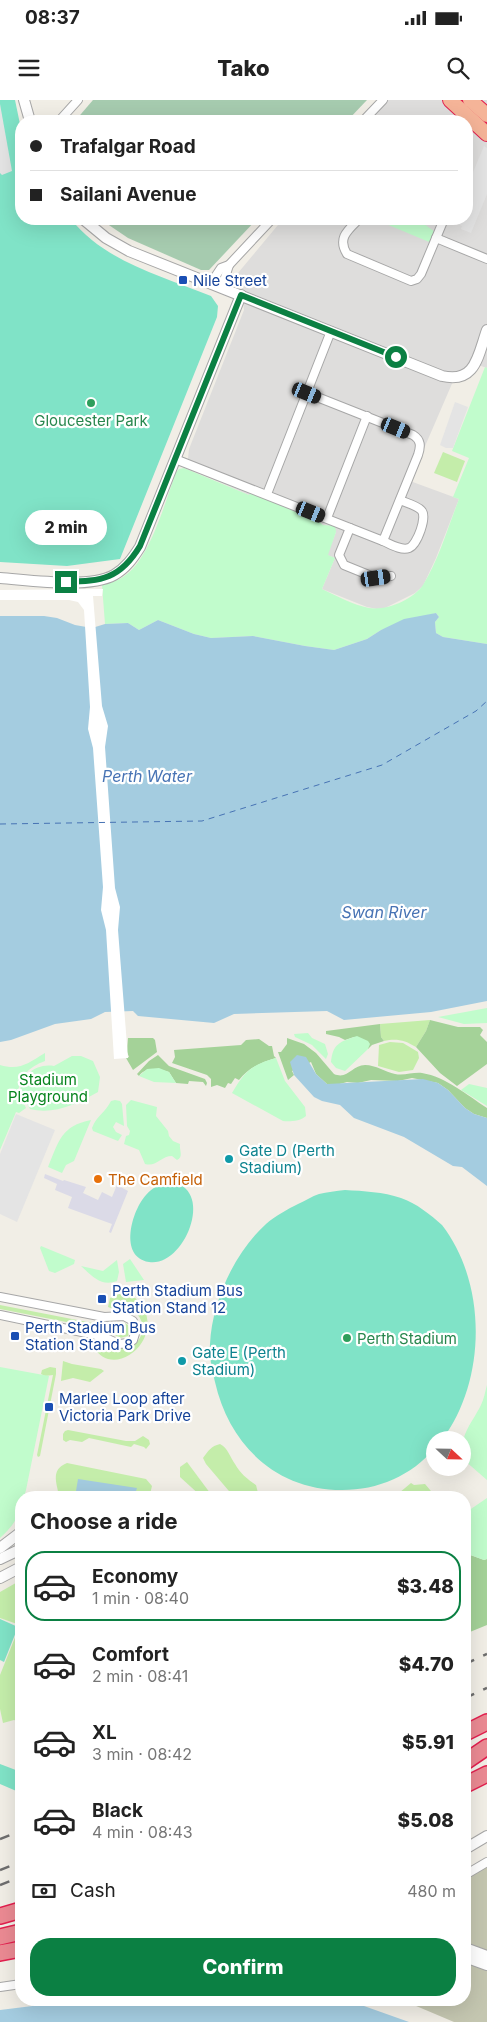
<!DOCTYPE html>
<html lang="en">
<head>
<meta charset="utf-8">
<style>
  body { margin:0; font-family:Inter,sans-serif; background:#f6f6f6; color:#222; height:100vh; display:flex; flex-direction:column; font-size:19px; white-space:nowrap }
  * { box-sizing:border-box; margin:0 }
  p { font-size:16px; color:#767676 }
  .icon { flex:none; width:28px; height:28px; fill:none; stroke:currentColor; stroke-width:2; stroke-linecap:round; stroke-linejoin:round }
  .map { position:relative; flex:1; overflow:hidden }
  .panel { position:absolute; left:15px; top:1391px; width:456px; height:515px; display:flex; flex-direction:column; background:#fff; border-radius:20px; box-shadow:0 5px 20px #0002 }
  .panel>* { flex:none }
  .guide { position:absolute; left:15px; top:15px; width:458px; height:110px; border-radius:20px; box-shadow:0 5px 20px #0002; display:grid; align-content:center; height:110px; padding:0 15px; background:#fff }
  .needle { width:32px; rotate:112deg }
  .fabs { position:absolute; left:426px; top:1331px; display:grid; gap:10px }
  .fabs a { display:grid; place-items:center; width:45px; height:45px; border-radius:50%; background:#fff; box-shadow:0 5px 20px #0002; font-size:25px }
  .end { position:absolute; width:22px; height:22px; margin:-11px; border:6px solid #0b8043; background:#fff; box-shadow:0 0 0 2px #fff }
  .from { border-radius:50% }
  .bubble { position:absolute; height:35px; border-radius:18px; background:#fff; box-shadow:0 5px 20px #0002; font-size:16px; font-weight:800; line-height:35px; text-align:center }
  .car { position:absolute; width:15px; height:30px; margin:-15px -8px; border-radius:6px; box-shadow:0 0 4px 1px #0007; background:linear-gradient(#222 24%,#8ab4d8 0 40%,#222 0 76%,#8ab4d8 0 86%,#222 0) }
  .guide b { display:flex; align-items:center; gap:18px; height:48px; font-size:19px }
  .guide b+b { border-top:1px solid #e0e0e0 }
  .guide i { width:12px; height:12px; background:#222 }
  ul { padding:0; list-style:none }
  li { display:flex; align-items:center; gap:15px; height:70px; margin:0 10px 8px; padding:0 5px; border:2px solid transparent; border-radius:20px }
  li div { flex:1 }
  li b { display:block; font-size:19px }
  li em { font-style:normal; font-weight:800 }
  li.on { border-color:#0b8043 }
  li>.icon { width:45px; height:45px; stroke-width:1.5 }
  h2 { padding:0 15px; font-size:22px; line-height:60px }
  .pay { display:flex; align-items:center; gap:12px; height:55px; padding:0 15px; font-size:19px }
  .pay p { margin-inline-start:auto }
  .primary-button { display:flex; gap:10px; margin-top:auto; padding:10px 15px }
  .primary-button a { flex:1; height:58px; border-radius:20px; background:#0b8043; color:#fff; font-size:20px; font-weight:800; line-height:58px; text-align:center }
  .status { display:flex; justify-content:space-between; align-items:center; height:35px; padding:0 25px; background:#fff; direction:ltr }
  .status svg { height:14px; fill:currentColor }
  header { display:flex; justify-content:space-between; align-items:center; height:65px; padding:0 15px; background:#fff; font-size:22px; font-weight:800 }
  .map>svg:first-child { display:block }
  .residential { fill:#dedddc }
  .construction { fill:#c4c6b0 }
  .grass { fill:#c4edaa }
  .forest { fill:#a4d298 }
  .cemetery { fill:#a6cbaf }
  .park { fill:#c1fccc }
  .pitch { fill:#80e3c7 }
  .parking { fill:#e4e4e4 }
  .plaza { fill:#dbdae7 }
  .water { fill:#a4cce0 }
  .pier { fill:#fff }
  .lines { fill:none; stroke-linecap:round; stroke-linejoin:round }
  .ferry { stroke:#4773b4; stroke-width:1; stroke-dasharray:6 5; stroke-linecap:butt }
  .minor-casing { stroke:#a7a7a7; stroke-width:10 }
  .tertiary-casing { stroke:#a7a7a7; stroke-width:12 }
  .trunk-casing { stroke:#e31e4e; stroke-width:16 }
  .motorway-casing { stroke:#e31e4e; stroke-width:18 }
  .minor { stroke:#fff; stroke-width:8 }
  .tertiary { stroke:#fff; stroke-width:10 }
  .trunk { stroke:#f5b498; stroke-width:14 }
  .motorway { stroke:#eb8a93; stroke-width:15 }
  .rail { stroke:#6e6e6e; stroke-width:2.5; stroke-dasharray:10 10; stroke-linecap:butt }
  .route { stroke:#0b8043; stroke-width:6 }
  .transit-dot { fill:#1a4fb4; stroke:#fff; stroke-width:2 }
  .leisure-dot { fill:#2e9e5b; stroke:#fff; stroke-width:2 }
  .culture-dot { fill:#0f9aa8; stroke:#fff; stroke-width:2 }
  .food-dot { fill:#e8710a; stroke:#fff; stroke-width:2 }
  .labels { text-anchor:middle; dominant-baseline:central; stroke-width:4.5; stroke-linejoin:round; paint-order:stroke }
  .transit-label { font-size:15px; fill:#164399; stroke:#fff; text-anchor:start }
  .leisure-label { font-size:15px; fill:#27864d; stroke:#fff }
  .park-label { font-size:15px; fill:#07841e; stroke:#fff }
  .culture-label { font-size:15px; fill:#0d838f; stroke:#fff; text-anchor:start }
  .food-label { font-size:15px; fill:#c56008; stroke:#fff; text-anchor:start }
  .water-label { font-size:16px; font-style:italic; fill:#4773b4; stroke:#fff }
</style>
</head>
<body>
<div class="status"><b>08:37</b><svg viewBox="0 0 49 12"><path d="M0 12V9h3v3zM5 12V6h3v6zM10 12V3h3v9zM15 12V0h3v12zM26 1h20v11H26zM47 4h2v5h-2z"/></svg></div>
<header><svg class="icon" aria-label="menu" viewBox="0 0 24 24"><path d="M4 6h16M4 12h16M4 18h16"/></svg>Tako<svg class="icon" aria-label="search" viewBox="0 0 24 24"><circle cx="10" cy="10" r="6"/><path d="M15 15l6 6"/></svg></header>
<div class="map">
<svg width="487" height="1922" viewBox="0 0 487 1922">
  <rect width="100%" height="100%" fill="#f1eee6"/>
  <path class="residential" d="M382,0H487V268L475,264L454,279L410,381L459,399L436,458L423,486L415,493L385,508L377,509L367,507L322,489L335,458L327,455L336,432L323,425L316,419L250,393L249,395L187,368L189,349L244,210L241,181L238,173L283,119H466V21H364Z"/>
  <path class="construction" d="M487,1767V1922H454L402,1900H465V1779Z"/>
  <g class="grass">
    <path d="M443,352L465,361L457,382L434,373Z"/>
    <path d="M430,920L426,931L416,947C405,940 396,938 384,941L381,937L380,924Z"/>
    <path d="M390,942L403,943L418,952L419,958L413,970L399,972L378,966L379,945Z"/>
    <path d="M121,1193C131,1193 138,1199 143,1207C163,1242 112,1281 93,1246L96,1239C105,1241 117,1248 126,1247C144,1246 148,1220 134,1212C126,1206 117,1211 108,1207L110,1198Z"/>
    <path d="M0,1205L108,1226L123,1222L128,1225L130,1232L128,1236L120,1238L107,1230L0,1209Z"/>
    <path d="M63,1261L72,1264L101,1269L104,1271L90,1282L73,1278L61,1281Z"/>
    <path d="M50,1267L56,1268V1274L40,1356L38,1357L37,1355L53,1275L45,1276L41,1274L42,1270Z"/>
    <path d="M68,1330L126,1341H135L143,1336L149,1340L150,1344L146,1349L144,1347L134,1344L131,1347L89,1338L82,1342L70,1340L66,1342L63,1340V1334L65,1331Z"/>
    <path d="M220,1344C228,1348 230,1357 235,1364C240,1373 247,1379 256,1385L258,1393L252,1392L248,1397H234L206,1364L203,1358C208,1351 211,1346 220,1344Z"/>
    <path d="M187,1362L213,1397H202L180,1377V1367Z"/>
    <path d="M67,1363L146,1379L152,1386L149,1398L59,1397C58,1385 49,1370 67,1363Z"/>
    <path d="M411,1383L414,1385L425,1384L436,1397H398L399,1393Z"/>
    <path d="M21,1480V1623L14,1620L3,1623L0,1609V1575L20,1525L0,1518V1492Z"/>
  </g>
  <g class="forest">
    <path d="M430,920L458,927H480L483,930L480,935L487,942V964L457,986L440,973L416,947L426,931Z"/>
    <path d="M380,924L381,937L384,941L372,945L368,949L367,943L354,937L345,940L339,937L326,934V931Z"/>
    <path d="M128,938H153L155,940L157,952L133,970L126,958L129,957L127,952Z"/>
    <path d="M287,938L304,944L316,953L334,974C348,980 352,965 365,965C376,965 385,972 395,974C404,976 413,972 422,973C446,977 467,995 487,1008V1018L474,1014L465,1008L448,990L438,983L412,978L398,981L371,980L358,983L347,982L336,985L327,984L316,974L311,962L292,971L294,975L288,980L278,952H281L287,944Z"/>
    <path d="M259,939L269,946H272L274,956L276,958C262,962 248,968 239,980L235,978L231,984L228,983L225,988L217,985L211,987V979L207,975L172,963L175,957L174,950L241,945L246,940Z"/>
    <path d="M158,955L169,966L205,979L207,983L206,986L203,982L189,981L188,984L176,983L169,972C157,969 147,966 139,976L137,974L149,961Z"/>
    <path d="M465,1453L484,1460L487,1459V1525L465,1534Z"/>
  </g>
  <g class="cemetery">
    <path d="M93,0H367L347,21H75Z"/>
    <path d="M100,119H257L209,170H201L128,138Z"/>
  </g>
  <g class="park">
    <path d="M374,119H417L438,134L434,144Z"/>
    <path d="M485,267L487,268V544L443,537L436,533L435,522L439,517L436,513L381,530L367,539L334,550L305,546L253,536L211,538L194,534L158,520L139,530L128,523L105,524L102,485C111,483 120,480 127,474C150,457 166,400 176,372L179,369L184,368L249,395L250,392L316,419L323,425L335,426L336,432L328,455L335,458L322,489C337,496 353,505 369,508C386,511 413,500 423,485C439,459 448,427 459,399L453,397L469,358L452,351Z"/>
    <path d="M487,908V923L464,924L438,917Z"/>
    <path d="M308,933L312,938L325,944L328,954L326,959L312,945L295,937L294,934Z"/>
    <path d="M357,936L368,941L370,944L368,949L345,971L336,968L331,962C333,943 340,942 357,936Z"/>
    <path d="M45,953V961C29,967 21,975 18,992L26,1008L19,1013L16,1012L0,1050V965C20,971 28,963 45,953Z"/>
    <path d="M72,956H81L93,961L100,977L98,992C77,1004 54,1015 30,1009L20,992C22,975 36,963 54,966Z"/>
    <path d="M276,958L285,981L305,1007L306,1016C301,1021 289,1022 283,1021L232,993C245,971 251,965 276,958Z"/>
    <path d="M159,968L169,972L176,983L154,982L139,976L147,969Z"/>
    <path d="M469,984L487,988V1006L461,990Z"/>
    <path d="M115,1000L120,1001L122,1004L124,1026L116,1022L113,1027L116,1032L122,1035L118,1041L93,1031L92,1028C97,1015 105,1013 111,1001Z"/>
    <path d="M131,1000L157,1007L156,1016L168,1031L169,1036L173,1041L180,1044C179,1050 184,1057 177,1060L172,1056C161,1056 157,1067 145,1064L139,1050L124,1044L126,1036L129,1035L130,1031L127,1026L126,1005Z"/>
    <path d="M91,1020L74,1061L66,1065L62,1073L48,1067C59,1041 61,1026 91,1020Z"/>
    <path d="M41,1146L75,1160L74,1164L55,1173L49,1171L40,1148Z"/>
    <path d="M130,1159L144,1180L126,1182L123,1164Z"/>
    <path d="M117,1160L119,1172L117,1181C101,1187 92,1176 81,1166L103,1171Z"/>
    <path d="M0,1267L49,1276L26,1390L24,1397L21,1398C21,1416 13,1426 0,1438Z"/>
    <path d="M487,1285V1380L464,1360C458,1336 471,1325 481,1305C484,1299 485,1292 487,1285Z"/>
    <path d="M487,1398V1459L484,1460L465,1453V1413Z"/>
  </g>
  <g class="pitch">
    <path d="M0,0H15L21,29V119H71C105,162 162,176 211,196L218,206L217,217L120,459L67,466L0,462Z"/>
    <path d="M169,1082C217,1086 185,1168 149,1162C118,1157 132,1110 146,1095C152,1088 160,1084 169,1082Z"/>
    <path d="M345,1090C364,1091 383,1092 401,1098C416,1103 431,1115 442,1125C487,1183 487,1280 442,1340H435V1348C411,1376 378,1390 342,1390C275,1390 229,1344 215,1282C212,1270 209,1257 210,1244C212,1202 234,1153 266,1124C275,1116 288,1109 298,1104C305,1101 312,1096 319,1094C327,1092 336,1091 345,1090Z"/>
    <path d="M0,1519L18,1527L4,1562L0,1560Z"/>
    <path d="M0,1664L21,1672V1693L0,1684Z"/>
  </g>
  <g class="parking">
    <path d="M0,4L12,71L2,75L0,73Z"/>
    <path d="M484,46L487,48V94L471,133L461,129L462,126L453,122L454,119H466V89Z"/>
    <path d="M455,302L468,307L453,348H446L440,345Z"/>
    <path d="M16,1014L55,1030L17,1122L0,1114V1054Z"/>
  </g>
  <path class="plaza" d="M45,1074L63,1081L64,1080L86,1087L83,1093L98,1100L102,1092L112,1097L117,1085L128,1091L111,1133L109,1132L112,1124L68,1108L72,1097L55,1090L57,1084L44,1078Z"/>
  <g class="water">
    <path d="M436,513L439,517L435,522L436,533L443,537L487,544V901L431,912L344,920L327,911L234,914L214,923L138,916L133,911L105,912L91,919L55,924L11,940L0,942V516H44L57,518L75,525L92,528L105,524L128,523L139,530L158,520L194,534L211,538L253,536L305,546L334,550L367,539L381,530L404,519Z"/>
    <path d="M297,955L306,957L316,974L327,984L423,979L438,983L448,990L465,1008L474,1014L487,1018V1086L462,1067L453,1066L404,1037L354,1018L340,1005L322,1001L314,997L294,975L290,962Z"/>
    <path d="M78,1379L137,1388L134,1397H75Z"/>
    <path d="M81,1900H335L364,1906L409,1922H0V1910Z"/>
  </g>
  <path class="pier" d="M103,489L102,496H93L102,606L108,626L105,647L115,788L120,807L118,830L128,958L114,959L106,830L101,810L103,787L93,648L88,629L90,607L84,510L78,502L69,500H0V490Z"/>
  <g class="lines">
    <path class="ferry" d="M0,724L202,721L382,665L476,611L487,601"/>
    <g class="minor-casing">
      <g id="minor">
        <path d="M59,21L78,0"/>
        <path d="M363,21L383,0"/>
        <path d="M359,119C348,130 337,138 347,154L411,181L417,179L421,174L444,119"/>
        <path d="M436,138L487,159"/>
        <path d="M211,183L221,168L229,165L272,119"/>
        <path d="M222,187L229,165"/>
        <path d="M175,359L383,441L418,355C421,346 421,340 413,335L307,293"/>
        <path d="M267,394L331,231"/>
        <path d="M327,418L367,316"/>
        <path d="M350,428L339,455L344,465L376,478L391,476"/>
        <path d="M383,441C390,444 401,451 409,448C417,445 428,416 421,410C416,405 406,403 400,400"/>
        <path d="M0,1197L104,1217L124,1216L133,1221L136,1230L133,1240L129,1243L119,1244L101,1236L0,1215"/>
        <path d="M465,1775L487,1762"/>
        <path d="M0,1887L21,1884"/>
      </g>
    </g>
    <g class="tertiary-casing">
      <g id="tertiary">
        <path d="M24,0L30,21"/>
        <path d="M83,119L106,138L129,151L442,276C476,284 478,255 487,230"/>
        <path d="M0,478C29,480 89,489 114,475C126,468 133,458 140,447L241,195"/>
        <path d="M0,1448L21,1432"/>
        <path d="M0,1459L21,1449"/>
        <path d="M0,1478L21,1467"/>
        <path d="M465,1749L487,1736"/>
        <path d="M465,1848L487,1856"/>
        <path d="M465,1857L487,1865"/>
      </g>
    </g>
    <g class="trunk-casing">
      <g id="trunk">
        <path d="M450,0L487,34"/>
        <path d="M470,0L487,15"/>
      </g>
    </g>
    <g class="motorway-casing">
      <g id="motorway">
        <path d="M465,1633L487,1622"/>
        <path d="M465,1662L487,1647"/>
        <path d="M465,1685L487,1674"/>
        <path d="M0,1816L21,1810"/>
        <path d="M0,1837L21,1832"/>
        <path d="M0,1853L21,1849"/>
      </g>
    </g>
    <use href="#minor" class="minor"/>
    <use href="#tertiary" class="tertiary"/>
    <use href="#trunk" class="trunk"/>
    <use href="#motorway" class="motorway"/>
    <g class="rail">
      <path d="M465,1564L487,1554"/>
      <path d="M465,1598L487,1588"/>
      <path d="M0,1739L21,1731"/>
      <path d="M0,1770L21,1762"/>
      <path d="M0,1785L21,1777"/>
    </g>
  </g>
  <g class="lines">
    <path class="route" d="M66,482C102,481 120,479 140,446L241,195L396,257"/>
  </g>
  <g class="transit-dot">
    <rect x="178" y="175" width="10" height="10" rx="2.5"/>
    <rect x="97" y="1194" width="10" height="10" rx="2.5"/>
    <rect x="10" y="1231" width="10" height="10" rx="2.5"/>
    <rect x="44" y="1302" width="10" height="10" rx="2.5"/>
  </g>
  <g class="leisure-dot">
    <circle cx="91" cy="303" r="5"/>
    <circle cx="347" cy="1238" r="5"/>
  </g>
  <g class="culture-dot">
    <circle cx="229" cy="1059" r="5"/>
    <circle cx="182" cy="1261" r="5"/>
  </g>
  <circle class="food-dot" cx="98" cy="1079" r="5"/>
  <g class="labels">
    <g class="transit-label">
      <text x="193" y="180">Nile Street</text>
      <text x="112" y="1190">Perth Stadium Bus<tspan x="112" dy="17">Station Stand 12</tspan></text>
      <text x="25" y="1227">Perth Stadium Bus<tspan x="25" dy="17">Station Stand 8</tspan></text>
      <text x="59" y="1298">Marlee Loop after<tspan x="59" dy="17">Victoria Park Drive</tspan></text>
    </g>
    <g class="leisure-label">
      <text x="91" y="320">Gloucester Park</text>
      <text x="357" y="1238" text-anchor="start">Perth Stadium</text>
    </g>
    <g class="park-label">
      <text x="48" y="979">Stadium<tspan x="48" dy="17">Playground</tspan></text>
    </g>
    <g class="culture-label">
      <text x="239" y="1050">Gate D (Perth<tspan x="239" dy="17">Stadium)</tspan></text>
      <text x="192" y="1252">Gate E (Perth<tspan x="192" dy="17">Stadium)</tspan></text>
    </g>
    <g class="food-label">
      <text x="108" y="1079">The Camfield</text>
    </g>
    <g class="water-label">
      <text x="147" y="676">Perth Water</text>
      <text x="384" y="812">Swan River</text>
    </g>
  </g>
</svg>
<div class="fabs">
<a><svg class="needle" viewBox="-14 -14 28 28"><path d="M0-13l5 13h-10z" fill="#e53935"/><path d="M0 13l5-13h-10z" fill="#767676"/></svg></a>
</div>
<i class="end from" style="left:396px;top:257px"></i>
<i class="end" style="left:66px;top:482px"></i>
<div class="bubble" style="left:25px;top:410px;width:82px">2 min</div>
<i class="car" style="left:307px;top:293px;rotate:112deg"></i>
<i class="car" style="left:396px;top:328px;rotate:112deg"></i>
<i class="car" style="left:311px;top:412px;rotate:112deg"></i>
<i class="car" style="left:376px;top:478px;rotate:82deg"></i>
<div class="guide">
<b><i class="from"></i>Trafalgar Road</b>
<b><i></i>Sailani Avenue</b>
</div>
<section class="panel">
<h2>Choose a ride</h2>
<ul>
<li class="on"><svg class="icon" aria-label="car" viewBox="0 0 24 24"><path d="M5 17H2v-5l4-1 3-4h7l3 4 3 1v5h-3M9 17h6M6 11h13"/><circle cx="7" cy="17" r="2"/><circle cx="17" cy="17" r="2"/></svg><div><b>Economy</b><p>1 min · 08:40</p></div><em>$3.48</em></li>
<li><svg class="icon" aria-label="car" viewBox="0 0 24 24"><path d="M5 17H2v-5l4-1 3-4h7l3 4 3 1v5h-3M9 17h6M6 11h13"/><circle cx="7" cy="17" r="2"/><circle cx="17" cy="17" r="2"/></svg><div><b>Comfort</b><p>2 min · 08:41</p></div><em>$4.70</em></li>
<li><svg class="icon" aria-label="car" viewBox="0 0 24 24"><path d="M5 17H2v-5l4-1 3-4h7l3 4 3 1v5h-3M9 17h6M6 11h13"/><circle cx="7" cy="17" r="2"/><circle cx="17" cy="17" r="2"/></svg><div><b>XL</b><p>3 min · 08:42</p></div><em>$5.91</em></li>
<li><svg class="icon" aria-label="car" viewBox="0 0 24 24"><path d="M5 17H2v-5l4-1 3-4h7l3 4 3 1v5h-3M9 17h6M6 11h13"/><circle cx="7" cy="17" r="2"/><circle cx="17" cy="17" r="2"/></svg><div><b>Black</b><p>4 min · 08:43</p></div><em>$5.08</em></li>
</ul>
<div class="pay"><svg class="icon" aria-label="cash" viewBox="0 0 24 24"><path d="M3 7h18v10H3z"/><circle cx="12" cy="12" r="2"/></svg>Cash<p>480 m</p></div>
<div class="primary-button"><a>Confirm</a></div>
</section>
</div>
</body>
</html>
